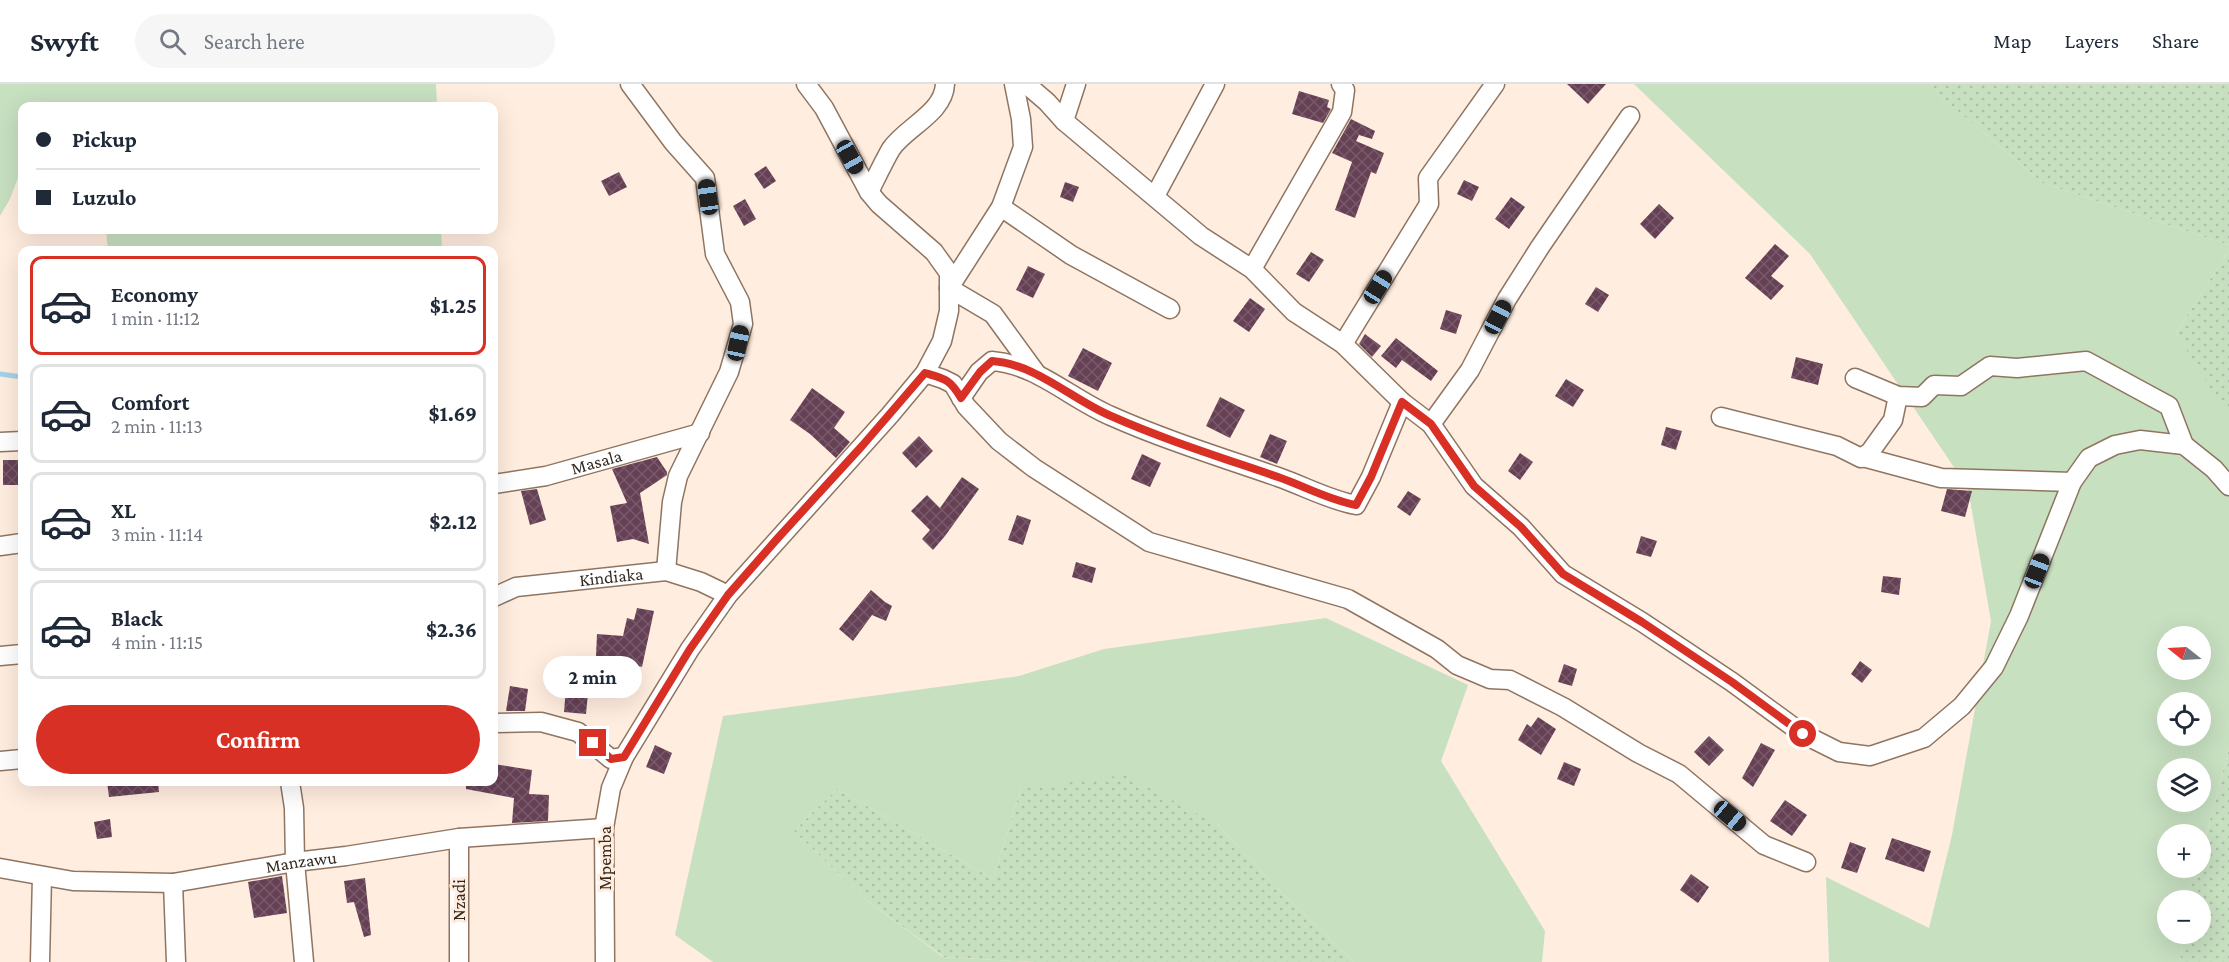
<!DOCTYPE html>
<html lang="en">
<head>
<meta charset="utf-8">
<style>
  body { margin:0; font-family:"Crimson Pro",serif; background:#f6f6f7; color:#1f2937; height:100vh; display:flex; flex-direction:column; font-size:22px; white-space:nowrap }
  * { box-sizing:border-box; margin:0 }
  p { font-size:20px; color:#747a83 }
  .icon { flex:none; width:33px; height:33px; fill:none; stroke:currentColor; stroke-width:2; stroke-linecap:round; stroke-linejoin:round }
  .map { position:relative; flex:1; overflow:hidden }
  .details { position:absolute; left:18px; top:162px; width:480px; height:540px; display:flex; flex-direction:column; background:#fff; border-radius:12px; box-shadow:0 6px 24px #0002 }
  .details>* { flex:none }
  .banner { position:absolute; left:18px; top:18px; width:480px; height:132px; border-radius:12px; box-shadow:0 6px 24px #0002; display:grid; align-content:center; height:132px; padding:0 18px; background:#fff }
  .needle { width:39px; rotate:288deg }
  .tools { position:absolute; left:2157px; top:542px; display:grid; gap:12px }
  .tools a { display:grid; place-items:center; width:54px; height:54px; border-radius:50%; background:#fff; box-shadow:0 6px 24px #0002; font-size:30px }
  .end { position:absolute; width:27px; height:27px; margin:-14px; border:8px solid #d93025; background:#fff; box-shadow:0 0 0 3px #fff }
  .from { border-radius:50% }
  .bubble { position:absolute; height:42px; border-radius:21px; background:#fff; box-shadow:0 6px 24px #0002; font-size:20px; font-weight:700; line-height:42px; text-align:center }
  .car { position:absolute; width:18px; height:36px; margin:-18px -9px; border-radius:8px; box-shadow:0 0 4px 2px #0007; background:linear-gradient(#222 24%,#8ab4d8 0 40%,#222 0 76%,#8ab4d8 0 86%,#222 0) }
  .banner b { display:flex; align-items:center; gap:21px; height:57px; font-size:22px }
  .banner b+b { border-top:2px solid #e0e1e3 }
  .banner i { width:15px; height:15px; background:#1f2937 }
  ul { padding:10px 0 0; list-style:none }
  li { display:flex; align-items:center; gap:18px; height:99px; margin:0 12px 9px; padding:0 6px; border:3px solid #e0e1e3; border-radius:12px }
  li div { flex:1 }
  li b { display:block; font-size:22px }
  li em { font-style:normal; font-weight:700 }
  li.selected { border-color:#d93025 }
  li>.icon { width:54px; height:54px; stroke-width:1.5 }
  .cta { display:flex; gap:12px; margin-top:auto; padding:12px 18px }
  .cta a { flex:1; height:69px; border-radius:36px; background:#d93025; color:#fff; font-size:24px; font-weight:700; line-height:69px; text-align:center }
  header { display:flex; align-items:center; gap:36px; box-sizing:border-box; height:84px; padding:0 30px; background:#fff; border-bottom:2px solid #e0e1e3 }
  header strong { font-size:28px }
  nav { display:flex; gap:33px; margin-inline-start:auto; font-size:21px }
  .search { width:420px; height:54px; background:#f6f6f7; display:flex; align-items:center; gap:15px; box-sizing:border-box; padding:0 21px; border-radius:33px; color:#747a83; font-size:22px }
  .map>svg:first-child { display:block }
  .green { fill:#c7e0c0; fill-rule:evenodd }
  .garden { fill:url(#garden-dots) }
  .lines { fill:none; stroke-linecap:round; stroke-linejoin:round }
  .stream { stroke:#a5d1eb; stroke-width:5 }
  .building { fill:url(#building-cross-hatch) }
  .minor-casing { stroke:#8f7561; stroke-width:21 }
  .minor { stroke:#fff; stroke-width:18 }
  .route { stroke:#d93025; stroke-width:8 }
  .labels { text-anchor:middle; dominant-baseline:central; stroke-width:6; stroke-linejoin:round; paint-order:stroke }
  .street-label { font-size:18px; fill:#342920; stroke:#ffeddf }
</style>
</head>
<body>
<header>
<strong>Swyft</strong>
<div class="search"><svg class="icon" aria-label="search" viewBox="0 0 24 24"><circle cx="10" cy="10" r="6"/><path d="M15 15l6 6"/></svg>Search here</div>
<nav><a>Map</a><a>Layers</a><a>Share</a></nav>
</header>
<div class="map">
<svg width="2229" height="878" viewBox="0 0 2229 878">
  <defs>
    <pattern id="garden-dots" width="8" height="8" patternUnits="userSpaceOnUse" patternTransform="scale(1.5)"><rect width="8" height="8" fill="#c7e0c0"/><path d="M2 2h.1M6 6h.1" fill="none" stroke="#acc0a5" stroke-width="1.8" stroke-linecap="round"/></pattern>
    <pattern id="building-cross-hatch" width="8" height="8" patternUnits="userSpaceOnUse" patternTransform="scale(1.5)"><rect width="8" height="8" fill="#664155"/><path d="M0 0l8 8M0 8l8-8" fill="none" stroke="#785a6a"/></pattern>
  </defs>
  <rect width="100%" height="100%" fill="#ffeddf"/>
  <g class="green">
    <path d="M0,0H436L437,22H22V83L10,115L0,132Z"/>
    <path d="M1634,0H1930L1946,17L2043,99L2229,161V166L2176,249L2229,331V665L2201,771L2200,750H2168V783H2197L2189,816H2168V849H2184L2180,878H1829L1826,793L1929,844L1952,751L1991,537L1968,404L1810,170ZM2168,552H2200V585H2168ZM2168,618H2200V651H2168ZM2168,684H2200V717H2168Z"/>
    <path d="M106,146H441L442,166H108Z"/>
    <path d="M1326,534L1468,601L1441,677L1545,847L1542,878H1354L1280,807L1217,740L1021,705L993,795L837,705L794,747L864,814L943,873L1033,878H713L675,851L723,632L1019,592L1104,565Z"/>
  </g>
  <g class="garden">
    <path d="M1930,0H2229V161L2043,99L1946,17Z"/>
    <path d="M2229,166V331H2227L2176,249Z"/>
    <path d="M2229,665V878H2180L2184,849H2200V816H2189V812L2197,783H2200L2201,771Z"/>
    <path d="M1124,691L1217,740L1280,807L1354,878H1033L944,873L864,814L794,747L837,705L993,795L1021,705Z"/>
  </g>
  <g class="lines">
    <path class="stream" d="M0,290L22,293"/>
  </g>
  <g class="building">
    <path d="M1567,0H1606L1588,20Z"/>
    <path d="M1299,7L1329,16L1327,23L1331,25L1323,39L1292,30Z"/>
    <path d="M1351,35L1375,47L1372,55L1359,51L1356,57L1384,69L1376,90L1371,88L1355,134L1335,126L1352,78L1332,69Z"/>
    <path d="M766,82L776,97L764,105L754,90Z"/>
    <path d="M619,88L627,103L609,112L601,97Z"/>
    <path d="M1464,96L1479,103L1472,117L1457,110Z"/>
    <path d="M1065,98L1079,103L1073,118L1060,113Z"/>
    <path d="M1511,113L1525,123L1509,145L1495,135Z"/>
    <path d="M745,115L756,135L744,142L733,122Z"/>
    <path d="M1659,120L1674,134L1655,155L1640,140Z"/>
    <path d="M1775,160L1789,172L1771,192L1784,202L1771,216L1745,194Z"/>
    <path d="M1311,168L1324,176L1309,198L1296,190Z"/>
    <path d="M1028,182L1045,190L1033,214L1016,206Z"/>
    <path d="M1596,203L1609,211L1598,228L1585,220Z"/>
    <path d="M1250,214L1265,225L1249,248L1233,237Z"/>
    <path d="M1446,226L1462,231L1456,250L1440,245Z"/>
    <path d="M1365,250L1381,262L1372,273L1359,260Z"/>
    <path d="M1396,254L1438,287L1431,297L1402,276L1396,284L1381,272Z"/>
    <path d="M1083,264L1112,279L1098,307L1068,292Z"/>
    <path d="M1796,273L1823,280L1818,301L1791,294Z"/>
    <path d="M1566,295L1584,306L1573,323L1555,312Z"/>
    <path d="M812,304L845,328L834,344L850,358L836,374L810,350L790,336Z"/>
    <path d="M1220,313L1245,326L1230,354L1206,342Z"/>
    <path d="M1666,343L1682,347L1676,366L1661,361Z"/>
    <path d="M1270,350L1287,357L1277,380L1260,373Z"/>
    <path d="M919,352L933,367L916,384L902,369Z"/>
    <path d="M1520,369L1533,378L1520,396L1508,387Z"/>
    <path d="M1142,370L1161,379L1150,403L1131,395Z"/>
    <path d="M657,373L667,388V391L640,409L649,460L633,455L617,458L610,422L627,419L612,385Z"/>
    <path d="M3,376H20L22,396H20V401H3Z"/>
    <path d="M962,393L979,405L945,452L933,466L922,455L930,446L911,427L927,411L940,424Z"/>
    <path d="M537,405L546,436L530,441L521,407Z"/>
    <path d="M1947,405L1972,407L1965,433L1941,427Z"/>
    <path d="M1408,407L1421,415L1410,432L1397,423Z"/>
    <path d="M1017,431L1031,436L1023,461L1008,456Z"/>
    <path d="M1641,452L1657,457L1651,473L1636,469Z"/>
    <path d="M1076,478L1096,484L1092,499L1072,493Z"/>
    <path d="M1883,492L1901,494L1899,511L1881,508Z"/>
    <path d="M871,506L885,518L892,522L886,537L872,531L853,557L839,545Z"/>
    <path d="M637,524L654,527L642,583L620,577L618,611L588,609L586,630L564,628L567,592L595,594L597,550L623,552L627,534L634,536Z"/>
    <path d="M1860,577L1872,586L1862,599L1851,590Z"/>
    <path d="M1564,580L1577,585L1572,602L1558,598Z"/>
    <path d="M510,602L528,605L525,627H506Z"/>
    <path d="M1538,633L1556,645L1541,671L1518,656L1527,640L1531,643Z"/>
    <path d="M1709,652L1724,666L1709,682L1694,668Z"/>
    <path d="M1761,659L1775,666L1753,703L1742,694Z"/>
    <path d="M655,661L672,669L664,690L646,683Z"/>
    <path d="M1564,678L1581,685L1574,702L1557,695Z"/>
    <path d="M494,680L532,686L529,710L549,711L548,737L512,739L514,714L466,705V698H494Z"/>
    <path d="M107,698H158L159,708L109,713Z"/>
    <path d="M1785,716L1807,731L1792,752L1770,737Z"/>
    <path d="M110,735L112,753L97,755L94,738Z"/>
    <path d="M1892,754L1931,767L1924,788L1885,775Z"/>
    <path d="M1850,758L1866,764L1857,789L1841,784Z"/>
    <path d="M1691,790L1709,803L1698,819L1680,806Z"/>
    <path d="M282,792L287,829L254,834L248,798Z"/>
    <path d="M365,794L371,851L364,853L354,818L347,819L344,797Z"/>
  </g>
  <g class="lines">
    <g class="minor-casing">
      <g id="minor">
        <path d="M630,0L673,58L705,94L715,170L740,218L743,240L729,288L678,392L672,418L666,487"/>
        <path d="M1014,0L1021,35L1023,63L1001,123L949,204L993,230L1036,289"/>
        <path d="M1026,0L1047,18L1064,37L1201,152L1252,185L1294,228L1343,260L1402,318L1431,340L1474,402L1521,443L1563,490L1642,538L1732,598L1803,650L1839,668L1870,672L1924,654L1962,622L1994,583L2019,532L2072,398L2089,374L2115,361L2140,356L2184,361L2214,385L2229,402"/>
        <path d="M1064,37L1076,0"/>
        <path d="M869,108C876,94 883,79 891,65C906,43 944,29 945,0"/>
        <path d="M1155,112L1215,0"/>
        <path d="M1001,123L1071,171L1170,225"/>
        <path d="M1252,185L1342,28L1345,6L1341,0"/>
        <path d="M1343,260L1429,120L1428,94L1495,0"/>
        <path d="M925,289L943,295L953,300L966,322L999,357L1034,384L1149,458L1348,515L1437,565L1457,581L1490,595L1510,596L1563,623L1638,669L1679,690L1764,761L1806,778"/>
        <path d="M1855,294L1898,312L1922,313L1934,301L1961,302L1990,282L2017,284L2086,277L2169,322L2184,361"/>
        <path d="M961,314L979,288L992,277C1036,280 1071,315 1111,332C1165,356 1223,374 1278,393C1304,402 1329,416 1356,421L1371,393L1402,318"/>
        <path d="M1721,333L1837,362L1861,374L1870,368L1893,336L1898,312"/>
        <path d="M1431,340L1470,286L1507,215L1540,163L1630,32"/>
        <path d="M0,358L22,357"/>
        <path d="M1863,373L1941,394L2072,398"/>
        <path id="s1" d="M494,400L546,392L700,349"/>
        <path d="M0,462L22,459"/>
        <path id="s2" d="M494,513L516,503L666,487L701,498L728,511"/>
        <path d="M0,572L22,570"/>
        <path d="M494,639L541,638L578,648L611,675L624,673"/>
        <path d="M0,677L22,675"/>
        <path d="M290,698L294,724L295,778L304,878"/>
        <path d="M459,754V878"/>
        <path id="s3" d="M0,784L73,797L173,799L295,778L346,772L459,754L604,744"/>
        <path d="M173,799L176,878"/>
        <path d="M40,878L42,792"/>
        <path d="M605,878L604,744L611,704L624,673L690,565L728,511L890,331L925,289L942,257L949,227V189L934,168L879,120L869,108L824,24L806,0"/>
      </g>
    </g>
    <use href="#minor" class="minor"/>
  </g>
  <g class="lines">
    <path class="route" d="M593,659L611,675L624,673L690,565L728,511L777,455L862,362L925,289C945,295 950,295 961,314L980,288L992,277C1036,280 1071,315 1111,332C1165,356 1223,374 1278,393C1304,402 1329,416 1356,421L1371,393L1402,318L1431,340L1474,402L1521,443L1563,490L1642,538L1732,598L1803,650"/>
  </g>
  <g class="labels">
    <g class="street-label">
      <text stroke="none"><textPath href="#s1" startOffset="105">Masala</textPath></text>
      <text stroke="none"><textPath href="#s2" startOffset="120">Kindiaka</textPath></text>
      <text transform="translate(605 774) rotate(-90)">Mpemba</text>
      <text stroke="none"><textPath href="#s3" startOffset="304">Manzawu</textPath></text>
      <text transform="translate(459 816) rotate(-90)">Nzadi</text>
    </g>
  </g>
</svg>
<div class="tools">
<a><svg class="needle" viewBox="-14 -14 28 28"><path d="M0-13l5 13h-10z" fill="#e53935"/><path d="M0 13l5-13h-10z" fill="#747a83"/></svg></a>
<a><svg class="icon" aria-label="locate" viewBox="0 0 24 24"><circle cx="12" cy="12" r="6"/><path d="M12 2v4M12 18v4M2 12h4M18 12h4"/></svg></a>
<a><svg class="icon" aria-label="layers" viewBox="0 0 24 24"><path d="M12 4l9 5-9 5-9-5zM3 14l9 5 9-5"/></svg></a>
<a>+</a>
<a>−</a>
</div>
<i class="end from" style="left:1803px;top:650px"></i>
<i class="end" style="left:593px;top:659px"></i>
<div class="bubble" style="left:543px;top:572px;width:99px">2 min</div>
<i class="car" style="left:850px;top:73px;rotate:151deg"></i>
<i class="car" style="left:708px;top:113px;rotate:352deg"></i>
<i class="car" style="left:1378px;top:203px;rotate:32deg"></i>
<i class="car" style="left:1498px;top:233px;rotate:28deg"></i>
<i class="car" style="left:738px;top:259px;rotate:12deg"></i>
<i class="car" style="left:2037px;top:487px;rotate:21deg"></i>
<i class="car" style="left:1730px;top:732px;rotate:130deg"></i>
<div class="banner">
<b><i class="from"></i>Pickup</b>
<b><i></i>Luzulo</b>
</div>
<section class="details">
<ul>
<li class="selected"><svg class="icon" aria-label="car" viewBox="0 0 24 24"><path d="M5 17H2v-5l4-1 3-4h7l3 4 3 1v5h-3M9 17h6M6 11h13"/><circle cx="7" cy="17" r="2"/><circle cx="17" cy="17" r="2"/></svg><div><b>Economy</b><p>1 min · 11:12</p></div><em>$1.25</em></li>
<li><svg class="icon" aria-label="car" viewBox="0 0 24 24"><path d="M5 17H2v-5l4-1 3-4h7l3 4 3 1v5h-3M9 17h6M6 11h13"/><circle cx="7" cy="17" r="2"/><circle cx="17" cy="17" r="2"/></svg><div><b>Comfort</b><p>2 min · 11:13</p></div><em>$1.69</em></li>
<li><svg class="icon" aria-label="car" viewBox="0 0 24 24"><path d="M5 17H2v-5l4-1 3-4h7l3 4 3 1v5h-3M9 17h6M6 11h13"/><circle cx="7" cy="17" r="2"/><circle cx="17" cy="17" r="2"/></svg><div><b>XL</b><p>3 min · 11:14</p></div><em>$2.12</em></li>
<li><svg class="icon" aria-label="car" viewBox="0 0 24 24"><path d="M5 17H2v-5l4-1 3-4h7l3 4 3 1v5h-3M9 17h6M6 11h13"/><circle cx="7" cy="17" r="2"/><circle cx="17" cy="17" r="2"/></svg><div><b>Black</b><p>4 min · 11:15</p></div><em>$2.36</em></li>
</ul>
<div class="cta"><a>Confirm</a></div>
</section>
</div>
</body>
</html>
